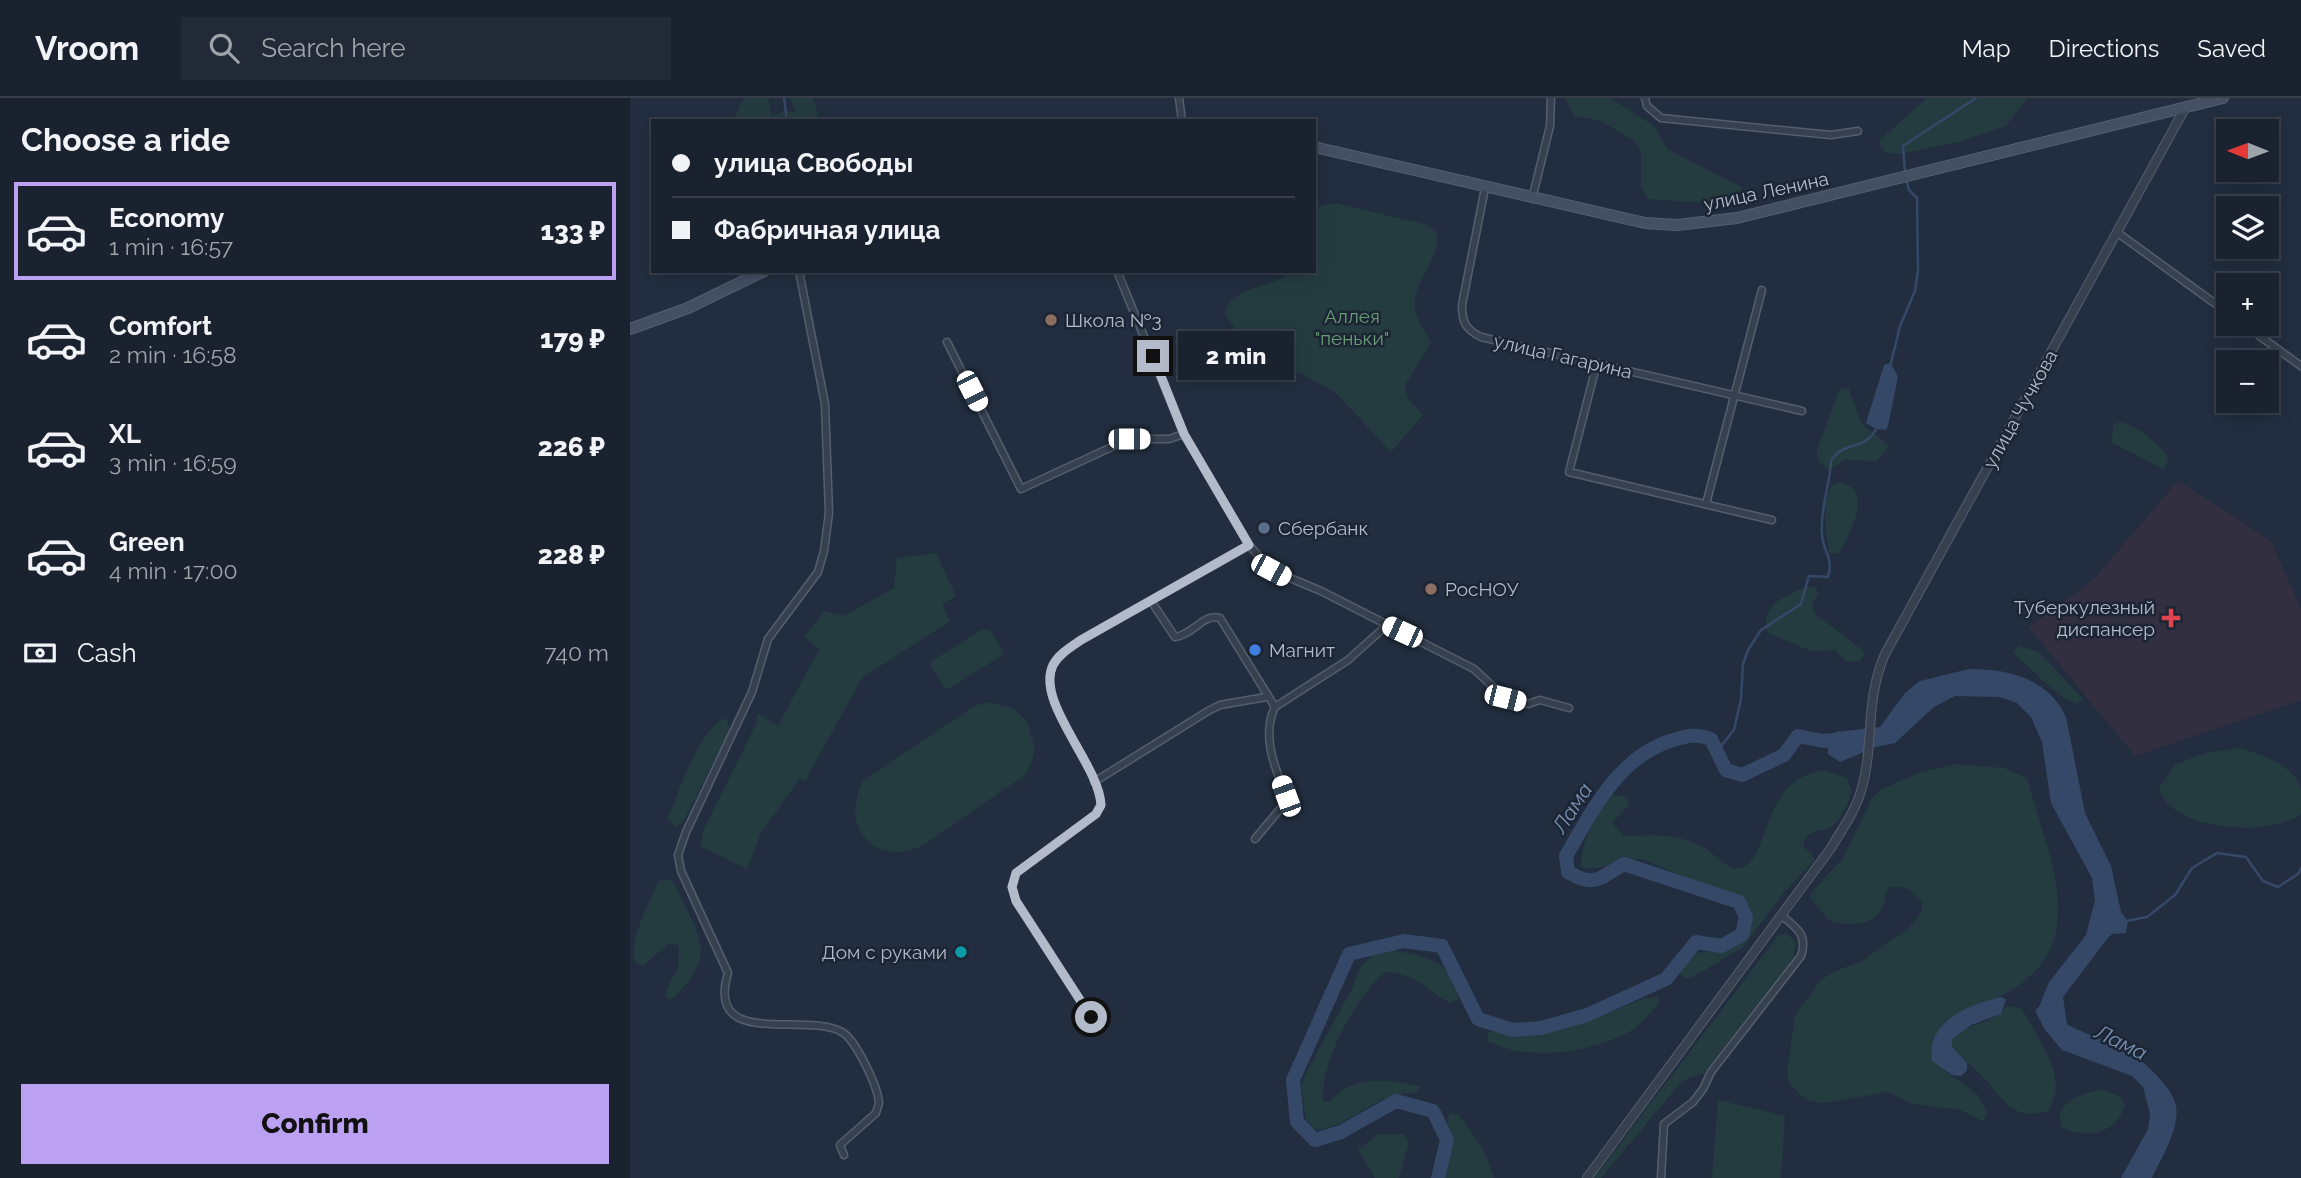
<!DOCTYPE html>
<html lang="en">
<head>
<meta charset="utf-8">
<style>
  body { margin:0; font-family:Raleway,sans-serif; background:#232a37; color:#f1f3f6; height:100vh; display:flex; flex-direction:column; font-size:26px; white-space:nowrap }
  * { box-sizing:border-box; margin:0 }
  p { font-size:23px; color:#9fa4aa }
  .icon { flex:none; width:38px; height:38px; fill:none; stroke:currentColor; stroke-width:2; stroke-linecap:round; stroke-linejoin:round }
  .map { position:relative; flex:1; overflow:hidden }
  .side { display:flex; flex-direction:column; background:#1a222f; width:630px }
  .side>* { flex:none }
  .hud { position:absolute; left:21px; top:21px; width:665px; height:154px; border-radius:0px; box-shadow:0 4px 18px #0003,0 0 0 2px #383f4b; display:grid; align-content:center; height:154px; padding:0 21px; background:#1a222f }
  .needle { width:46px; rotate:271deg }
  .fabs { position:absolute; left:1586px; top:21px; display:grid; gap:14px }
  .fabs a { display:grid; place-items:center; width:63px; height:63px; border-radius:0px; background:#1a222f; box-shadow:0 4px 18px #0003,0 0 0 2px #383f4b; font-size:35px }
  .end { position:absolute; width:32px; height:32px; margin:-16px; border:9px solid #b3bbca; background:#111; box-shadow:0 0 0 4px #111 }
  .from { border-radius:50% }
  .bubble { position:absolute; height:49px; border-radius:0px; background:#1a222f; box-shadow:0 4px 18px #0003,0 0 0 2px #383f4b; font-size:23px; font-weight:800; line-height:49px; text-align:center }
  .car { position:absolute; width:21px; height:42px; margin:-21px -10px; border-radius:9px; box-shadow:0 0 5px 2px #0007; background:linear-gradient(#fff 24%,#345 0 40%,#fff 0 76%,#345 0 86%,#fff 0) }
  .hud b { display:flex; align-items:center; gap:24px; height:66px; font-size:26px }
  .hud b+b { border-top:2px solid #383f4b }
  .hud i { width:18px; height:18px; background:#f1f3f6 }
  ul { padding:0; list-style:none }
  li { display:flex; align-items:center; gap:21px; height:98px; margin:0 14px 10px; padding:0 7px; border:4px solid transparent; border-radius:0px }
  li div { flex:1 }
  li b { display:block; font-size:26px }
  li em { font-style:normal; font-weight:800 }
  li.selected { border-color:#bca0f2 }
  li>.icon { width:63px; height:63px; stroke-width:1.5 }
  h2 { padding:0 21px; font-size:32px; line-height:84px }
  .pay { display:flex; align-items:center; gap:18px; height:77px; padding:0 21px; font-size:26px }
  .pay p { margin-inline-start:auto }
  .button { display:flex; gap:14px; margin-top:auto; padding:14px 21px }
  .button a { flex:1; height:80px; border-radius:0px; background:#bca0f2; color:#111; font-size:28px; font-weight:800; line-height:80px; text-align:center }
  header { display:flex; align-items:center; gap:42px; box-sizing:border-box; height:98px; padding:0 35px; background:#1a222f; border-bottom:2px solid #383f4b }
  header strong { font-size:33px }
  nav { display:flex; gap:38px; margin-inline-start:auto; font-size:24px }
  .search { width:490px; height:63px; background:#232a37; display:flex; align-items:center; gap:18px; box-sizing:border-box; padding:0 24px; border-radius:0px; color:#9fa4aa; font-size:26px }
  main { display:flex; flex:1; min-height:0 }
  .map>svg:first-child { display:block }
  .medical { fill:#322f40 }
  .green { fill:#243c40 }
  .water { fill:#354868 }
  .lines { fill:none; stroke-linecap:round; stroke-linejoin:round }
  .stream { stroke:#354868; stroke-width:2.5 }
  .river { stroke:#354868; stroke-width:14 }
  .minor-casing { stroke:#555e6d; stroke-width:9 }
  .tertiary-casing { stroke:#555e6d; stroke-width:10 }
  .secondary-casing { stroke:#555e6d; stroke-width:12 }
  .minor { stroke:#37404f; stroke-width:6 }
  .tertiary { stroke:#37404f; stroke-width:8 }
  .secondary { stroke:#444f63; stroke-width:10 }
  .route { stroke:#b3bbca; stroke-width:9 }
  .education-dot { fill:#8d6e63; stroke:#1c2534; stroke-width:2.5 }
  .service-dot { fill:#5c6f8a; stroke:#1c2534; stroke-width:2.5 }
  .health-dot { fill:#e0444e; stroke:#1c2534; stroke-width:2.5 }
  .shop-dot { fill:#3f7fe0; stroke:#1c2534; stroke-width:2.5 }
  .culture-dot { fill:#0f9aa8; stroke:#1c2534; stroke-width:2.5 }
  .labels { text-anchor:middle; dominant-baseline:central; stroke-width:5; stroke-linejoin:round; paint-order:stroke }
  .street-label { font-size:19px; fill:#b3bbca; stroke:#1c2534 }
  .park-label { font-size:19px; fill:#689d76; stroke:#1c2534 }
  .poi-label { font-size:19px; fill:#b3bbca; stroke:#1c2534; text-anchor:start }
  .water-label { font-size:21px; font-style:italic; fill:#7890b4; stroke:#1c2534 }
</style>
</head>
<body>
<header>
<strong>Vroom</strong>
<div class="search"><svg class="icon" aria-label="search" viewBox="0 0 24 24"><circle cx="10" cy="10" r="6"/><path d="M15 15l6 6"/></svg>Search here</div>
<nav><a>Map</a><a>Directions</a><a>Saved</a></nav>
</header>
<main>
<section class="side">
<h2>Choose a ride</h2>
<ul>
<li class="selected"><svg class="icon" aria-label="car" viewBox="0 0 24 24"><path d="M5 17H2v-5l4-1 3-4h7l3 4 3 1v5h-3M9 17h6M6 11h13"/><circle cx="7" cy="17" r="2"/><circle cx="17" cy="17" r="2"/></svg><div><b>Economy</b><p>1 min · 16:57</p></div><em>133 ₽</em></li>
<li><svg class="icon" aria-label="car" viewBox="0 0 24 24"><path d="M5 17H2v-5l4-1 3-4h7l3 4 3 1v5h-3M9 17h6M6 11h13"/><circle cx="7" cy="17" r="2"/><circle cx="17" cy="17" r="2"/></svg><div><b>Comfort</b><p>2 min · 16:58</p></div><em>179 ₽</em></li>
<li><svg class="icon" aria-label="car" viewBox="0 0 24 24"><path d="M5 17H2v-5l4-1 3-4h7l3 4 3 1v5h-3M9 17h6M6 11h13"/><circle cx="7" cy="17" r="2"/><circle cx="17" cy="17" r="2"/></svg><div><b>XL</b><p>3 min · 16:59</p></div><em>226 ₽</em></li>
<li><svg class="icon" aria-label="car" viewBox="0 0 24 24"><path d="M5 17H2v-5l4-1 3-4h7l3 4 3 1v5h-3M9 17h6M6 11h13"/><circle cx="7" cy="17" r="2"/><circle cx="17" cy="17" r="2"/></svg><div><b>Green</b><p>4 min · 17:00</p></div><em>228 ₽</em></li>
</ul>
<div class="pay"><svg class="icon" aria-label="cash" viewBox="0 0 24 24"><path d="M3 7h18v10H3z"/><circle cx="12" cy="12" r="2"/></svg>Cash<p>740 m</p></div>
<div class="button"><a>Confirm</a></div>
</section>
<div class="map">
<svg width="1671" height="1080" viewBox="0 0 1671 1080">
  <rect width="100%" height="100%" fill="#222e3f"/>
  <path class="medical" d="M1548,383L1641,443L1671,511V602L1505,658L1399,529L1462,483Z"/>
  <g class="green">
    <path d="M114,0H138L142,18L154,13L166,14L160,0H183L190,23H102Z"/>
    <path d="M935,0H980L1024,28L1037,51L1112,89L1113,96L1108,102L1095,106L1018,101L1011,89V52L1003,42L971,23L944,18Z"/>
    <path d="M1297,0H1397L1376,28L1328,44L1270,56L1255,54L1250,49V42Z"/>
    <path d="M705,105L798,127L808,137C808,164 783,183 785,210C785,220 796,234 801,245L775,287L777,299L793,317L761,354L705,294L670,275L641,272L630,267L595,216C597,192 634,189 653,180L656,173H684V109Z"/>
    <path d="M1213,290L1219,291L1231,325L1258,347L1256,353L1246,363L1215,362L1199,372L1188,363L1187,352L1209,292Z"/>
    <path d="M1490,324C1507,328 1530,346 1539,361L1533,371L1482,345L1483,327Z"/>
    <path d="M1210,384C1244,391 1221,436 1208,456L1199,455C1196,432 1191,409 1201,388Z"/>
    <path d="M306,455L326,498L312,506L320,523L232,580L175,683L170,680L131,735L117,771L70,748L74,731L126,626L127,615L148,628L189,551L174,539L194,513L214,518L264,490L267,460Z"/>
    <path d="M1179,489H1186L1188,496L1182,506L1183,514L1232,552L1235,556L1230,563L1216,564L1205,552L1181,553L1138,535C1127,509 1159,494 1179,489Z"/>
    <path d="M352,531L361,533L374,556L320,590H315L301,569V564Z"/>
    <path d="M1389,548L1409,554L1453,601L1446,606C1423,595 1402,571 1383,555Z"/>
    <path d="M359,604L384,611L397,623L405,651L401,666L395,677L292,748C244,769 209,729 233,683L344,608Z"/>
    <path d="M96,620L100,632L53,724L46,729L37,721C49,695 69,630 96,620Z"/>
    <path d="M1610,650C1630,656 1667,668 1671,693C1671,700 1671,708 1671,716C1639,739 1541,734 1529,690L1546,666L1576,655Z"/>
    <path d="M1326,666L1374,670L1397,680C1414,748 1462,836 1389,887C1366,904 1338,910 1313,925L1315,973L1347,996L1357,1015L1353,1023L1331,1012L1282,1006L1258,994L1193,1005L1179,1003L1170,997L1159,984L1157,974L1165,917L1190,883L1203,874L1232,863L1279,830L1291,815L1292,803C1282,793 1273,785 1258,790C1255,797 1255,805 1251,812C1242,829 1213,828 1198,822L1180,799L1181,795L1212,761L1242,700L1252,691L1291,674Z"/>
    <path d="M1194,672L1217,680L1222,694C1218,706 1212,721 1202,728C1190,736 1175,730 1173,748L1184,759V763L1155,793L1113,849L1063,879L1055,880L1050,876C1051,849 1082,856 1099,849C1119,841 1123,820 1113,803L1012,761C995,761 961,776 951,768C952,739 965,721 982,697L998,699L999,707L982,725L994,738C1021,737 1047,735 1073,749C1083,754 1096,772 1109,770C1143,764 1126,683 1194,672Z"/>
    <path d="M32,781L41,782L46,788C69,842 90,855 42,901H37L35,895L48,869L49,847L38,846L13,868L5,864C0,838 18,809 27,785Z"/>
    <path d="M1156,834L1166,845L1163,861L1074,975L1052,983L971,1080H964L1147,839Z"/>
    <path d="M761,852C789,857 829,863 828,901L820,905C794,891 788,876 755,874C726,898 690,965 693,1003L700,1004C722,976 760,981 791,989L785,995C747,993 723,1027 688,1032L676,1023L671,988L676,975L723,889L730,869L747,853Z"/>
    <path d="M1028,899L1029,905C1019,916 1010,928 997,935C957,955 899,964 858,943V935L865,933L905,937L965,921L1012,901Z"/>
    <path d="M1376,908L1390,910L1395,916C1410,945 1440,982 1418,1013C1379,1024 1373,998 1350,976C1341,966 1330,960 1322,949V941C1337,923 1364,928 1376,908Z"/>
    <path d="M1474,992L1491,999L1495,1007C1486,1036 1458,1041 1432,1030C1421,1004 1456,993 1474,992Z"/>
    <path d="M1088,1002L1155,1018L1151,1080H1082Z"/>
    <path d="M820,1015L828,1016L854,1052L864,1080H814L822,1051L817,1021Z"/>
    <path d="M749,1036H773L779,1044L769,1080H745L728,1051Z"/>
  </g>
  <g class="water">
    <path d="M1261,265L1268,279L1258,328L1256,332L1246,331L1236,325L1254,267Z"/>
    <path d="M1339,571C1378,571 1418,580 1436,619L1455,715L1481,768L1491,814L1498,823L1496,835L1482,836L1477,841L1433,899L1437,926C1452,935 1470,940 1487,947C1506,956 1542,986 1546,1008C1550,1030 1531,1061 1522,1080H1491L1518,1031L1520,1016L1513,989L1502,978L1432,952L1415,932L1405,912L1409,909L1419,884L1456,837L1465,802L1462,780L1421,705L1412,644L1401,619L1387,605L1370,599L1325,598L1304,609L1265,645L1246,649L1210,664L1198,656V643L1206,634L1250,629L1275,595L1290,583Z"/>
    <path d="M1371,899L1376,902L1371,916L1341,927L1322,941V949L1337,965V972L1331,978L1322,977L1302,963C1296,924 1337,907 1371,899Z"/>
  </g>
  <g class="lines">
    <g class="stream">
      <path d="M154,0L157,23"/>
      <path d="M1275,75L1273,48L1346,0"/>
      <path d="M1261,265L1270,228L1285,193L1288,172L1287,100L1279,92L1276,81"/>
      <path d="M1087,653L1104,632L1111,601L1113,566L1118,552L1131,532L1171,506L1179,478L1198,479C1204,460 1193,454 1192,436C1190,410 1200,387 1201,363C1211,343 1236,353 1246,331"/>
      <path d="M1496,823L1517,819L1545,797L1562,770L1587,755L1616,759L1633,783L1648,789L1668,776L1671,770"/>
    </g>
    <path class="river" d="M808,1080L817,1042L803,1013L766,1003L711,1034L685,1042L667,1024L663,982L719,856L774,843L812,848L848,921L883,932L911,930L957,917L1036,881L1066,844L1091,848L1112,837L1116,819L1109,804L994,766C970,780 964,790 938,774L936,758C962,713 988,660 1040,643C1057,638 1064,635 1081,641L1096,672L1112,677L1154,657L1168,638L1193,643L1216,641"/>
    <g class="minor-casing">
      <g id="minor">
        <path d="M549,0L552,23"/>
        <path d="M1015,0L1017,8L1031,20L1201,37L1228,33"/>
        <path d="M855,90L832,207C832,224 835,231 851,239L1172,313"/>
        <path d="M902,101L920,28L921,0"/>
        <path d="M1488,135L1598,215"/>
        <path d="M169,173L195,306L199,415L194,453L188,474L138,541L122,594L56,734L48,757L51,773L98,875C75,952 175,913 212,934C226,942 248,989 249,1005L246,1015L210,1047L214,1057"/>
        <path d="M487,173L554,336L619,447L641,472L691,493L844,571L875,600L898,606L910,602L939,610"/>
        <path d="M1613,226L1671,268"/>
        <path d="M317,244L391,391L499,341H539L554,336"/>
        <path d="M967,265L939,374L1142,422"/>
        <path d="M1076,406L1132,192"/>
        <path d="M521,503L545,539C563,537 573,515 590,520L645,609"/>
        <path d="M464,684L578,613L590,607L636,599"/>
        <path d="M625,741L655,705L656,698C645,670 631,638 645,609L718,562L757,527"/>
        <path d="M461,919L386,803L382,789L386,775L466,716L471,707C469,666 405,604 423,567C429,555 441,549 451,542L619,447"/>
        <path d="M1031,1080L1034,1026L1063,1004L1073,991L1081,974L1171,858C1178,837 1167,830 1151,817"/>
      </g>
    </g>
    <g class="tertiary-casing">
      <path id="tertiary" d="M957,1080L1201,750C1212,731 1225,714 1231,693C1245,647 1234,604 1255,556L1554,12"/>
    </g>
    <g class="secondary-casing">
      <g id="secondary">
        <path d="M684,49L1015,125L1047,127L1107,120L1593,0"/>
        <path d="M0,231L58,210L134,173"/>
      </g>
    </g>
    <use href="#minor" class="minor"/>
    <use href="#tertiary" class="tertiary"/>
    <use href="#secondary" class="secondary"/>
  </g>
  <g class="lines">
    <path class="route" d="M461,919L386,803L382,789L386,775L466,716L471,707C469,666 405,604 423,567C429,556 441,549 451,542L619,447L554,336L523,258"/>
  </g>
  <g class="education-dot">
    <circle cx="421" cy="222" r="7"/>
    <circle cx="801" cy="491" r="7"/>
  </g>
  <circle class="service-dot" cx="634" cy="430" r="7"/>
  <path class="health-dot" d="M1537.5 509.5h7v7h7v7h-7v7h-7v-7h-7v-7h7z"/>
  <circle class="shop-dot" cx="625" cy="552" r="7"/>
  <circle class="culture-dot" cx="331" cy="854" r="7"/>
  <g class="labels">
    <g class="street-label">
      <text transform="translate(1136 93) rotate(-12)">улица Ленина</text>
      <text transform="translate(933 258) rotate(13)">улица Гагарина</text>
      <text transform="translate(1390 311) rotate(-61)">улица Чучкова</text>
    </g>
    <g class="park-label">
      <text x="722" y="218">Аллея<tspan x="722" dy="22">"пеньки"</tspan></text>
    </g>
    <g class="poi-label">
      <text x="435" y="222">Школа №3</text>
      <text x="648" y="430">Сбербанк</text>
      <text x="815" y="491">РосНОУ</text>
      <text x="1525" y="509" text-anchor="end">Туберкулезный<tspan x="1525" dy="22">диспансер</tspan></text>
      <text x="639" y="552">Магнит</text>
      <text x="317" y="854" text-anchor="end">Дом с руками</text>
    </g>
    <g class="water-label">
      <text transform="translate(942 710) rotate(-57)">Лама</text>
      <text transform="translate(1491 944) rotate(26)">Лама</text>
    </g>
  </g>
</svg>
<div class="fabs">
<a><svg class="needle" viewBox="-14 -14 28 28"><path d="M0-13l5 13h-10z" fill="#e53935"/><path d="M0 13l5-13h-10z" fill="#9fa4aa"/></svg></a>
<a><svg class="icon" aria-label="layers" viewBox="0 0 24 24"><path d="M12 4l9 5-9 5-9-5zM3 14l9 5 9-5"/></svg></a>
<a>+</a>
<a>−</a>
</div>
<i class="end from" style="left:461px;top:919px"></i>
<i class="end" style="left:523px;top:258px"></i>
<div class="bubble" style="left:548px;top:233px;width:116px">2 min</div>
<i class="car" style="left:342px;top:293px;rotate:153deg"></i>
<i class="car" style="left:499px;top:341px;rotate:90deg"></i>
<i class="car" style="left:641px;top:472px;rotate:118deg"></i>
<i class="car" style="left:772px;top:534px;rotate:295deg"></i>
<i class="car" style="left:875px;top:600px;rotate:104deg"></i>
<i class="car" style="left:656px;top:698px;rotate:340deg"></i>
<div class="hud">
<b><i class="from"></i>улица Свободы</b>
<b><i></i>Фабричная улица</b>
</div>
</div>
</main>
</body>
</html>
